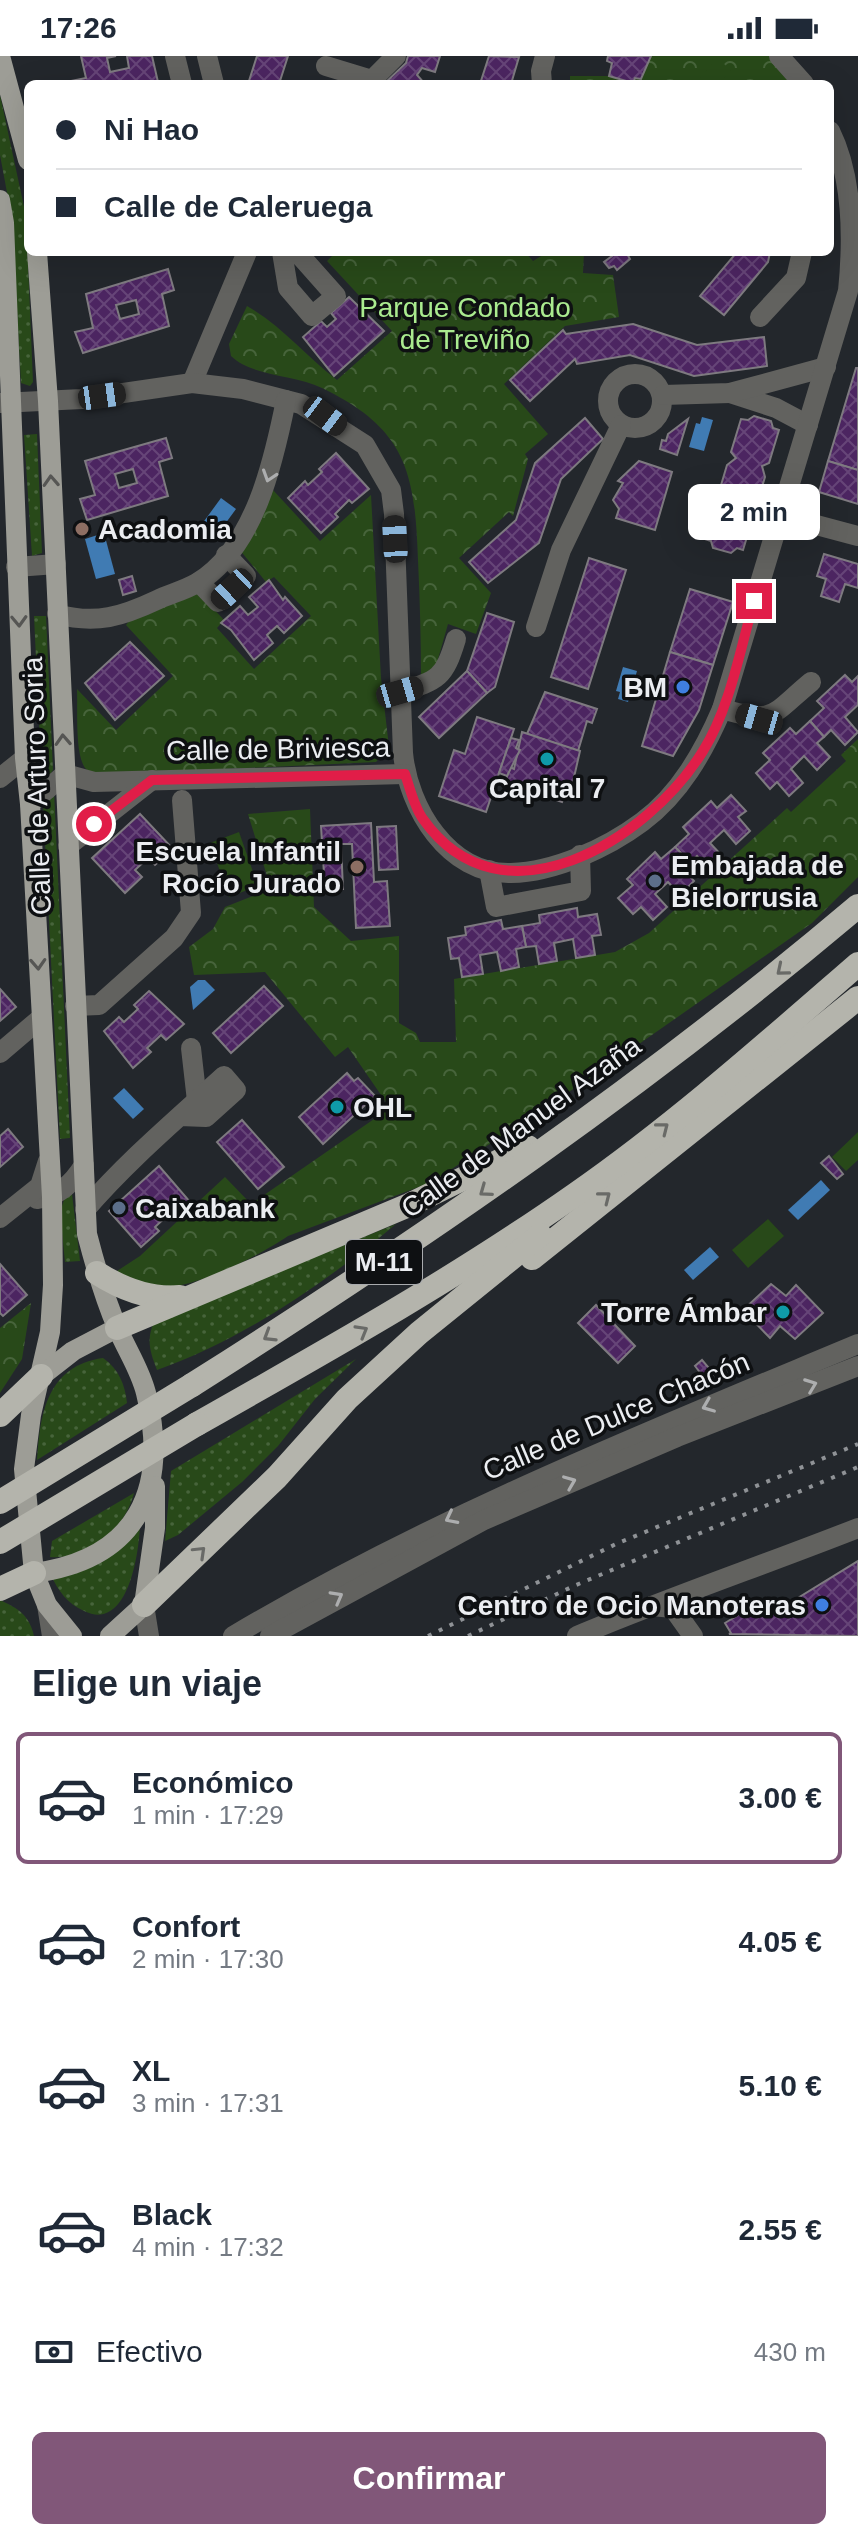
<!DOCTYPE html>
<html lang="es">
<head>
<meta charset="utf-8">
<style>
  body { margin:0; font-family:Helvetica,sans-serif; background:#f2f2f3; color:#1f2937; height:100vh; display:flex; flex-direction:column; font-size:30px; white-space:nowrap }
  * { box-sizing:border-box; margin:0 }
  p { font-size:26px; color:#747a83 }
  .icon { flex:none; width:44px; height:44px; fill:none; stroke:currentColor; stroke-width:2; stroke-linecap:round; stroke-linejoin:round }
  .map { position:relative; height:1580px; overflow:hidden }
  .panel { display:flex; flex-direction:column; background:#fff; flex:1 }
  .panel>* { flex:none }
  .guide { position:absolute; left:24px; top:24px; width:810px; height:176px; border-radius:12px; box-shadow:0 8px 32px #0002; display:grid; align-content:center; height:176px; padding:0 32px; background:#fff }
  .end { position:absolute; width:36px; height:36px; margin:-18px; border:10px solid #e11d48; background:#fff; box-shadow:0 0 0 4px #fff }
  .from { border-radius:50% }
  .bubble { position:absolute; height:56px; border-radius:12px; background:#fff; box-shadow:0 8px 32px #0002; font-size:26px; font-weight:600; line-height:56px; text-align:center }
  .car { position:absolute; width:24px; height:48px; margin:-24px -12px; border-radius:10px; box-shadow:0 0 6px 2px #0007; background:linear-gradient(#222 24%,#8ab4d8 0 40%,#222 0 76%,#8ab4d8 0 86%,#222 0) }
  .guide b { display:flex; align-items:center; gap:28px; height:76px; font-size:30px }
  .guide b+b { border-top:2px solid #e0e1e3 }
  .guide i { width:20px; height:20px; background:#1f2937 }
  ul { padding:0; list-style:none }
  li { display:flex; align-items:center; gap:24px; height:132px; margin:0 16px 12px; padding:0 16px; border:4px solid transparent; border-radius:12px }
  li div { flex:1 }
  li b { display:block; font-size:30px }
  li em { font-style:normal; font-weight:600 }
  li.current { border-color:#815779 }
  li>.icon { width:72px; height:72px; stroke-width:1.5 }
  h2 { padding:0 32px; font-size:36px; line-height:96px }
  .pay { display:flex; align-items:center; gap:20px; height:88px; padding:0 32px; font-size:30px }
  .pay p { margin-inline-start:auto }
  .primary-button { display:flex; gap:16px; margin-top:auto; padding:16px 32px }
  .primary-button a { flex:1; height:92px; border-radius:12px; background:#815779; color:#fff; font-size:32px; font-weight:600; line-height:92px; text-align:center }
  .status { display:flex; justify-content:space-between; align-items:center; height:56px; padding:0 40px; background:#fff; direction:ltr }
  .status svg { height:22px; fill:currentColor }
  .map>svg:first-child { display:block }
  .grass { fill:url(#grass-dots) }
  .forest { fill:url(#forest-crowns) }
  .pitch { fill:#284919 }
  .water { fill:#407bb3 }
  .building { fill:url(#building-cross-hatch); stroke:#7e7a80; stroke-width:2; fill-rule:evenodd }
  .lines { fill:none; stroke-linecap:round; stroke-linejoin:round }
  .minor { stroke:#62625f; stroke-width:20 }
  .major { stroke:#9d9d96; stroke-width:20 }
  .highway { stroke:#b4b4ac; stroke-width:24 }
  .rail { stroke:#8f9296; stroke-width:4; stroke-dasharray:4 8; stroke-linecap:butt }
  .highway-bridge { stroke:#b4b4ac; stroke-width:24 }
  .oneway { stroke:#adaeaf }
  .oneway2 { stroke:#565654 }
  .oneway3 { stroke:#696a67 }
  .route { stroke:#e11d48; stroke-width:10 }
  .education-dot { fill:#8d6e63; stroke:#0e1012; stroke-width:3 }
  .shop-dot { fill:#3f7fe0; stroke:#0e1012; stroke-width:3 }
  .culture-dot { fill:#0f9aa8; stroke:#0e1012; stroke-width:3 }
  .service-dot { fill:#5c6f8a; stroke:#0e1012; stroke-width:3 }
  .labels { text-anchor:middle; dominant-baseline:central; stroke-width:7; stroke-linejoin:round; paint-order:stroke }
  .shield { fill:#0e1012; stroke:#a9abae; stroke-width:2 }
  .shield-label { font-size:26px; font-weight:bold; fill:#ebedf1 }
  .park-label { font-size:28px; fill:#aaeb8f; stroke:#0e1012 }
  .poi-label { font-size:28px; font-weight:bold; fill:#ebedf1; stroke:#0e1012; text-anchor:start }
  .street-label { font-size:28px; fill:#ebedf1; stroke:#0e1012 }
</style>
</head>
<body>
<div class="status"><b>17:26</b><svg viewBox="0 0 49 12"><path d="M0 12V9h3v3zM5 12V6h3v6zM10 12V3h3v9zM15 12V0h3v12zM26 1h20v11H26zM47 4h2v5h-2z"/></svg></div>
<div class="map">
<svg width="858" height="1580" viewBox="0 0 858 1580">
  <defs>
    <pattern id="grass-dots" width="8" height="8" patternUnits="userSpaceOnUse" patternTransform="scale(2)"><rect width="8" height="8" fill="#284919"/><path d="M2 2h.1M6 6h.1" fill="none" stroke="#47643b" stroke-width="1.8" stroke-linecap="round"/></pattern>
    <pattern id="forest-crowns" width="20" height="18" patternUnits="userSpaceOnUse" patternTransform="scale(2)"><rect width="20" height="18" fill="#284919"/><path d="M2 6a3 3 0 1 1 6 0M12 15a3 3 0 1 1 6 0" fill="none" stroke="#47643b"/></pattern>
    <pattern id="building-cross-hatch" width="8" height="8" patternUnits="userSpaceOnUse" patternTransform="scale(2)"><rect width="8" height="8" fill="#4c2561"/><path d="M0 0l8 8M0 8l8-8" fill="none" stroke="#664578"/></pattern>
  </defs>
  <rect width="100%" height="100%" fill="#23272c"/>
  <g class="grass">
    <path d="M0,39L26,160L33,326L30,330L21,327L12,163L0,99Z"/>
    <path d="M37,378L42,497L32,500L24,379Z"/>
    <path d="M34,560H46L53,714L42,729Z"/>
    <path d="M54,735L70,1082L60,1083L43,746Z"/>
    <path d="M66,1138H72L80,1205L65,1206L60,1156Z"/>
    <path d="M396,1168C326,1226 243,1284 157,1314C150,1296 146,1284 154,1266Z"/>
    <path d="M103,1302C119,1313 125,1329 127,1347L37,1404C40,1357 47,1310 103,1302Z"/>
    <path d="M356,1303L315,1343L278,1390L242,1426L178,1479L165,1485L171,1415Z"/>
    <path d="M134,1437C125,1473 89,1504 50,1501L52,1485Z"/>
    <path d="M140,1465C140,1493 129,1577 84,1555C68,1548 58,1535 51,1519Z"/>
    <path d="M0,1544C19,1553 29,1559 34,1580H0Z"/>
  </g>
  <g class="forest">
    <path d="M651,0H779L804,28H570V20H609L633,27Z"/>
    <path d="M336,196H525L533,205L548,196H584L583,217L613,219L619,261L565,270L504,328L548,378L525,398L528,403L513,460L509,456L459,502L491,537L476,578L448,568L436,610L421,626C421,586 420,545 418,504C415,417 407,373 322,332C294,318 253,321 231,300L229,288L247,250C281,269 306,300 337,324L392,275L327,205Z"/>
    <path d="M273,434L320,485L371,439L381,622L389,691L376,706L118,718C108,718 96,721 87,714C74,703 78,651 77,633L116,674L173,620L126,569L130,564L199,537L224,564L217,572L254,613L311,560L274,521L266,526L239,493Z"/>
    <path d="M858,683V821L812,867L599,1016L432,1126L288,1180C257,1201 176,1244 139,1229C132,1226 124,1220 117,1215L140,1200L225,1121L251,1148L390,1052L348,991L335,1001L265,916L194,919L189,891L213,873L225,851L271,833L248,758L310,753L314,851L351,885L399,880V967L416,977L420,986H456L454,923L615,896L649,877L787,752L791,756L846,705L841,699Z"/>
    <path d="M31,1247L22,1303L0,1337V1272Z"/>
  </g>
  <g class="pitch">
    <path d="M717,2L731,14L719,28H695Z"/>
    <path d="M239,776L258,830L229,841L210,787Z"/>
    <path d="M858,1076V1104L846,1115L832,1101Z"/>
    <path d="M768,1163L784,1180L748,1212L732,1194Z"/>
  </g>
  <g class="water">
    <path d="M702,361L713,364L704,395L689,391L696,367L700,368Z"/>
    <path d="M221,442L236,453L217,479L202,468Z"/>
    <path d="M104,477L115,518L96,523L85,483Z"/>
    <path d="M623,611L637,615L628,646L618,643L620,636L616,635Z"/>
    <path d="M198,924H205L215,934L193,954L190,931Z"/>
    <path d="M124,1032L144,1053L133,1063L113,1042Z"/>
    <path d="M821,1124L830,1134L798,1164L788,1154Z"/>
    <path d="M710,1191L719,1201L693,1224L684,1214Z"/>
  </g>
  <g class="building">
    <path d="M81,0H116L107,2L110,16L129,12L127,0H152L158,26L72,28L71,25L86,22Z"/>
    <path d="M257,0H288L279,28H248Z"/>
    <path d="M408,0H440L435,16L422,12L417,19L425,28H384L406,7Z"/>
    <path d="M489,0L519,1L511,28H480Z"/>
    <path d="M608,0H651L641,23L635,22L633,27L609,20L612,7L607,5Z"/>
    <path d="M609,196H626L630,203L617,214L614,210L609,212L604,206L612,200Z"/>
    <path d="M737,196H770L768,206L724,259L700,240Z"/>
    <path d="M168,213L174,234L162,238L169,270L83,297L75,276L93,272L86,238ZM136,244L139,258L120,263L116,249Z"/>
    <path d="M349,241L384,275L334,320L303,281L321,265L327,271L336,263L331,257Z"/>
    <path d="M633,268L697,289L764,281L767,310L694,320L630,299L577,308L575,303L530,345L510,324L563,274L566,278Z"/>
    <path d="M856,312H858V414L828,405Z"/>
    <path d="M754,360L771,365L773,372L779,374L769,407L762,410L765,421L757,447L750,450L753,461L743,494L737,492L731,497L713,492L711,485L705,483L715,450L722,447L719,436L727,409L736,402L731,396L741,363L748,364Z"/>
    <path d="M585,362L603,383L561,423L539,487L488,527L469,506L516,464L535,407Z"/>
    <path d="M688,363L677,399L660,393L662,384L666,385L668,378Z"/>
    <path d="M166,382L172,402L159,406L168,440L87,464L80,443L95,439L85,405ZM133,413L137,427L119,432L115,418Z"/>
    <path d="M336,397L369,433L352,447L349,444L335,458L338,461L321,477L288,442L305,425L308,429L322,416L319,413Z"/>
    <path d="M639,405L672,416L655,474L616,462L619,453L613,444L623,427L618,425Z"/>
    <path d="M828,405L858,414V448L819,436Z"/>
    <path d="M824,498L858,508V532L845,528L839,546L821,540L826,523L817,520Z"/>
    <path d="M589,502L626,514L588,633L551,621Z"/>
    <path d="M132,520L136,535L123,539L119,524Z"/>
    <path d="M269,524L283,544L285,541L302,560L284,577L277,570L267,579L273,587L254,604L231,574L221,567L240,550L248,559L258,551L249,541Z"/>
    <path d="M690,533L733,546L713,609L670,596Z"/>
    <path d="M487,557L514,566L495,631L487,637L467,615Z"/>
    <path d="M130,586L164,620L115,664L85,627Z"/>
    <path d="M670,596L713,609L699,654L673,700L642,690Z"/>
    <path d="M467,615L487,637L439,682L419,661Z"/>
    <path d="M845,619L852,626L858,620V649L845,661L858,676L845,689L831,674L824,681L810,665L824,652L817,645Z"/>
    <path d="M545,636L597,653L592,667L587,665L578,695L527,678Z"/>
    <path d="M477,661L514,673L486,756L439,740L454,694L465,698Z"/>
    <path d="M810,665L824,681L817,687L830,701L817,714L804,700L791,713L803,727L789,740L777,726L770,733L756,717L770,704L763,697L790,672L796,678Z"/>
    <path d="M522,676L580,695L572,730L568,729L562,746L505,727L510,711L514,713Z"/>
    <path d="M511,682L519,684L516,692L520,694L507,720L499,717Z"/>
    <path d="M731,739L746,755L738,761L750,775L736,788L724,774L710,787L723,801L709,813L697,800L690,806L675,791L689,778L683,771L711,745L717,752Z"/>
    <path d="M140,758L173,793L155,809L148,802L135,814L142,821L125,837L92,802Z"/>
    <path d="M371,767L374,826L387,825L390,870L356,872L352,788H341L343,833L325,834L321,770Z"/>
    <path d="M396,770L398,813L379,814L377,771Z"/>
    <path d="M675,791L690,806L683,813L694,825L680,839L668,826L655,838L667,851L653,864L641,851L633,858L618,842L633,829L627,823L655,796L661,803Z"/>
    <path d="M577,852L578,861L597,858L601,879L592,880L595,899L576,902L573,883L554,887L557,905L539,908L536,890L526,891L522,870L540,867L539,859Z"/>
    <path d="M501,864L503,873L522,870L526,891L516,893L519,911L501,915L497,896L480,899L483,918L462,921L459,902L451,903L448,882L466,879L465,871Z"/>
    <path d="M264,930L283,950L231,997L213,977Z"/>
    <path d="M0,933L16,951L0,965Z"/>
    <path d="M149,935L184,968L166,984L161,979L147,992L151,996L133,1012L104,975L119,961L124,966L138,953L134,949Z"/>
    <path d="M347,1017L354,1025L358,1022L375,1040L323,1088L299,1061Z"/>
    <path d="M242,1064L284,1111L258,1133L217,1086Z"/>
    <path d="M8,1073L23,1091L0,1111V1080Z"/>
    <path d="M829,1100L843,1118L837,1123L821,1107Z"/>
    <path d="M159,1110L190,1146L172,1162L169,1158L155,1171L159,1175L141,1191L109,1155Z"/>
    <path d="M0,1208L27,1239L3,1260L0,1257Z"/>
    <path d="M771,1228L786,1240L796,1229L823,1257L795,1283L780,1270L770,1282L743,1254Z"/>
    <path d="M596,1249L635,1290L618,1307L578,1267Z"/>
    <path d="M702,1304L714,1318L706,1324L695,1310Z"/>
    <path d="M858,1505V1580L729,1578L731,1577L725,1567L766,1542L775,1556Z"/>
  </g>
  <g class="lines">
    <g class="minor">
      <path d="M175,0L182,28"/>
      <path d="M207,0L214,28"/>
      <path d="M779,0L804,28"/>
      <path d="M326,10L372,24L396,0"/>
      <path d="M542,28L541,15L545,0"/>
      <path d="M282,196L288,232L312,260L336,240L297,196"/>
      <path d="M760,261L796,222L802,196"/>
      <circle cx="635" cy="345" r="27"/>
      <path d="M192,327L247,196"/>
      <path d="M730,337L776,352L808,369"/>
      <path d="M663,339L730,337L826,311"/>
      <path d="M0,347L82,343L192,327L243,333L301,348L365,389L391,434L394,458L403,697C408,751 448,819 511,817C555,816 607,792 642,766C680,738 704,695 722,653L848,235C853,185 853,121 830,75"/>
      <path d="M779,459L858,480"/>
      <path d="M16,511L56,508"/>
      <path d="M199,526L218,546L246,520L226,499"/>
      <path d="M57,558C96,569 123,560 157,544C170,538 185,534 197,527C255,492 274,404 286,344"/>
      <path d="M536,571L561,494L621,369"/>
      <path d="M400,636C439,624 444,622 456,583"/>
      <path d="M722,653C776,668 770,660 811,626"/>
      <path d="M0,722L25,702"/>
      <path d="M30,748L65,718L94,726L405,718"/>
      <path d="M68,790L152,724"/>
      <path d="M489,814L496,851L581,835L580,799"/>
      <path d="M75,950L99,949L174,882L191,857L182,744"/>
      <path d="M191,992L197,1045"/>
      <path d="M0,997L41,962"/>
      <path d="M37,1143C59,1140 72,1128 84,1109"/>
      <path d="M85,1154C127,1105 177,1063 224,1020L236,1034L206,1061L180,1060"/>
      <path d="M0,1162L40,1130L48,1105"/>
      <path d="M47,1549L52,1580"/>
      <path d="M144,1549L149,1580"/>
      <path d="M652,1550L673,1552L693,1580"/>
      <path d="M233,1580C432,1462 645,1377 858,1288"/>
      <path d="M270,1580L484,1464L677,1381L858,1310"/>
      <path d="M577,1580C670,1541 764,1509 858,1472"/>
    </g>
    <g class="major">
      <path d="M0,0L28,104"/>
      <path d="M0,144L4,167L25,702L30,748L52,1141L53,1229L50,1276L31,1359L24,1413L34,1517L47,1549L72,1580"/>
      <path d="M41,1320L73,1295L117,1272"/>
      <path d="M34,1517C137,1503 170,1434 146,1337C140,1313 126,1293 117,1271C104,1241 95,1209 87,1178L48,345L37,196"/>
      <path d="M110,1580L144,1549L155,1472V1430"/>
    </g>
    <g class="highway">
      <path d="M532,1202L858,942"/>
      <path d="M97,1217C122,1233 149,1244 180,1241"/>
      <path d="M117,1272L409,1149L528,1091"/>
      <path d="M192,1329C423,1183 649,1027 858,850"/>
      <path d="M0,1359L41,1320"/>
      <path d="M197,1368C326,1295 455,1223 576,1138C675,1069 767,987 858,908"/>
      <path d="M0,1533L34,1517"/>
      <path d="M144,1549L277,1421L347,1343L419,1277L540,1179"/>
    </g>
    <g class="rail">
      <path d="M428,1580L616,1488L858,1388"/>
      <path d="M468,1580L576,1529L858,1411"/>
    </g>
    <g class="highway-bridge">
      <path d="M0,1446L192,1329"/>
      <path d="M0,1486L197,1368"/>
    </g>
  </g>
  <defs><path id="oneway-chevron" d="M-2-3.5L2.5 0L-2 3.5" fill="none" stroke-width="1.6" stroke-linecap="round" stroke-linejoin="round" transform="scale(2)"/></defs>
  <g class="oneway">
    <use href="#oneway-chevron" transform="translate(269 420) rotate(108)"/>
    <use href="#oneway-chevron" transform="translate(811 1329) rotate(-21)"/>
    <use href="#oneway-chevron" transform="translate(708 1350) rotate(158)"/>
    <use href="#oneway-chevron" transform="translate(570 1426) rotate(-22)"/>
    <use href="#oneway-chevron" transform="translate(451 1462) rotate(153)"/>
    <use href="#oneway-chevron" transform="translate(337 1541) rotate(-29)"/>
  </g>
  <g class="oneway2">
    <use href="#oneway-chevron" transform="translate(51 425) rotate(-93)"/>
    <use href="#oneway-chevron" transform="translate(19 565) rotate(88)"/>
    <use href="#oneway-chevron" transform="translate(63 684) rotate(-93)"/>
    <use href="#oneway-chevron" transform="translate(38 908) rotate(87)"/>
  </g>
  <g class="oneway3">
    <use href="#oneway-chevron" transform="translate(782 914) rotate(140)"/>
    <use href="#oneway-chevron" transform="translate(663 1072) rotate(-38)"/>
    <use href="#oneway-chevron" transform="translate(485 1135) rotate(144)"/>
    <use href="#oneway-chevron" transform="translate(605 1141) rotate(-38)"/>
    <use href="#oneway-chevron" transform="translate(362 1275) rotate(-30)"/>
    <use href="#oneway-chevron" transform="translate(269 1280) rotate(148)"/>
    <use href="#oneway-chevron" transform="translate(200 1496) rotate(-44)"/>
  </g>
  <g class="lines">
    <path class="route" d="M94,768L152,724L405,718C410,732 414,751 423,763C502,875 648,784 703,695C730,652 740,594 754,545"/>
  </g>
  <g class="education-dot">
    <circle cx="82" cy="473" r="8"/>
    <circle cx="357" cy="811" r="8"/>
  </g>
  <g class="shop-dot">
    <circle cx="683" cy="631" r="8"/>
    <circle cx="822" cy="1549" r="8"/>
  </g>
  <g class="culture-dot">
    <circle cx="547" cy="703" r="8"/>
    <circle cx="337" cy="1051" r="8"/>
    <circle cx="783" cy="1256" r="8"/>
  </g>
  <g class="service-dot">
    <circle cx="655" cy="825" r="8"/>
    <circle cx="119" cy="1152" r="8"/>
  </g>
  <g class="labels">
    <rect class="shield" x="346" y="1184" width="76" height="44" rx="6"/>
    <g class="shield-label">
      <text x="384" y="1206">M-11</text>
    </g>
    <g class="park-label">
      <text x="465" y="251">Parque Condado<tspan x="465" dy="32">de Treviño</tspan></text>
    </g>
    <g class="poi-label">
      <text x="98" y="473">Acadomia</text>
      <text x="667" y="631" text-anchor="end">BM</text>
      <text x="547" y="732" text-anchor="middle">Capital 7</text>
      <text x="341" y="795" text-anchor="end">Escuela Infantil<tspan x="341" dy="32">Rocío Jurado</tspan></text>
      <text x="671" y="809">Embajada de<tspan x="671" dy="32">Bielorrusia</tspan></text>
      <text x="353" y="1051">OHL</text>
      <text x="135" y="1152">Caixabank</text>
      <text x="767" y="1256" text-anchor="end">Torre Ámbar</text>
      <text x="806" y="1549" text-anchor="end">Centro de Ocio Manoteras</text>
    </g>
    <g class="street-label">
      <text transform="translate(278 693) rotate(-1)">Calle de Briviesca</text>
      <text transform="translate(37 730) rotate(-92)">Calle de Arturo Soria</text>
      <text transform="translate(521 1071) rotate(-36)">Calle de Manuel Azaña</text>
      <text transform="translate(616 1360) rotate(-23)">Calle de Dulce Chacón</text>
    </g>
  </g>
</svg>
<i class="end from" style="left:94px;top:768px"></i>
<i class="end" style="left:754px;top:545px"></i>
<div class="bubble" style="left:688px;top:428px;width:132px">2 min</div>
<i class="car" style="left:102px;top:340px;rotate:82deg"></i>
<i class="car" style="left:325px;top:360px;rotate:127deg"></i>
<i class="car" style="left:395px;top:483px;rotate:357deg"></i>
<i class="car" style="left:232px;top:533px;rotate:227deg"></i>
<i class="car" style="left:400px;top:636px;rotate:74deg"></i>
<i class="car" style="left:759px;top:663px;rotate:286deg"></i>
<div class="guide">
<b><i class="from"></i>Ni Hao</b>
<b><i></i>Calle de Caleruega</b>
</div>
</div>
<section class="panel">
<h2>Elige un viaje</h2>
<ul>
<li class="current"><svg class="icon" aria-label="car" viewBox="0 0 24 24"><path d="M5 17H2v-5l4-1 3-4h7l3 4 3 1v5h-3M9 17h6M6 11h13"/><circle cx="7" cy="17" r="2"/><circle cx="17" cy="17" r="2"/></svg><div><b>Económico</b><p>1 min · 17:29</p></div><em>3.00 €</em></li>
<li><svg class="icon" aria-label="car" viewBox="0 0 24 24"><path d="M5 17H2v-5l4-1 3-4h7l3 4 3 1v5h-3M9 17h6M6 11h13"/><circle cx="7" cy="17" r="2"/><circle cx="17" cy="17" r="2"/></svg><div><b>Confort</b><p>2 min · 17:30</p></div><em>4.05 €</em></li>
<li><svg class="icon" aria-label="car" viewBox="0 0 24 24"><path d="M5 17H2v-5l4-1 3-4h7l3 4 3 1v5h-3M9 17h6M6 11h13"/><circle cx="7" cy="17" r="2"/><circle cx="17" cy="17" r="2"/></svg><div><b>XL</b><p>3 min · 17:31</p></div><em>5.10 €</em></li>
<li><svg class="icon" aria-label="car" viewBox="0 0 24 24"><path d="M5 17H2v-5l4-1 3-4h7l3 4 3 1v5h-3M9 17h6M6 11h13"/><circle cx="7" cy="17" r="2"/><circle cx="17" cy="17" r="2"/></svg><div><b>Black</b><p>4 min · 17:32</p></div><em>2.55 €</em></li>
</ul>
<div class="pay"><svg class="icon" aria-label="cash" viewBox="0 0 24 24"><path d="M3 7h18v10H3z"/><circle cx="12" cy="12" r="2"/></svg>Efectivo<p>430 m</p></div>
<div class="primary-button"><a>Confirmar</a></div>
</section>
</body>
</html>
